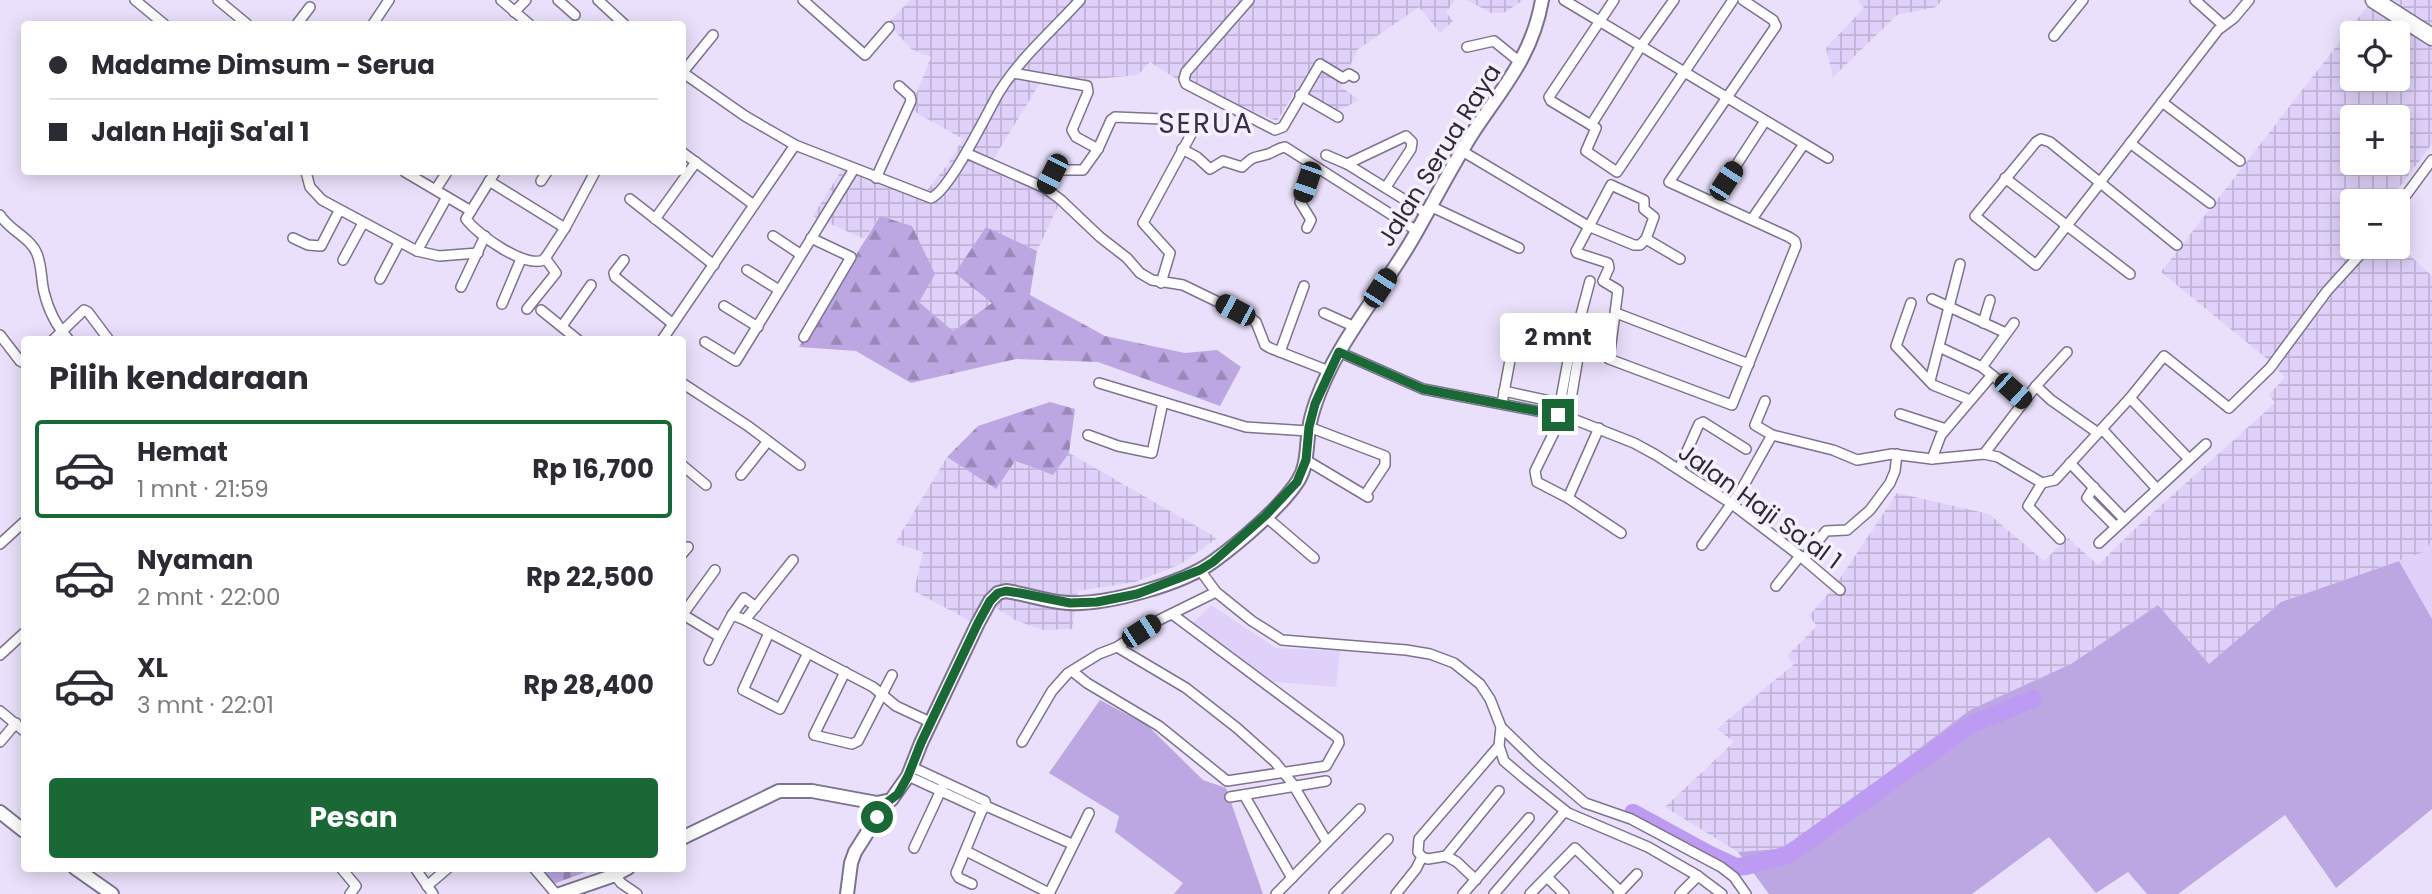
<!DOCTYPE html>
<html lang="id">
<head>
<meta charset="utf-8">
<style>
  body { margin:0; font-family:Poppins,sans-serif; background:#f2f2f3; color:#2b2b33; height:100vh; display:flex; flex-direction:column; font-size:26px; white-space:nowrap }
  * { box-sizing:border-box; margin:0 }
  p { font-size:23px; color:#7c7c81 }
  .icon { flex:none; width:38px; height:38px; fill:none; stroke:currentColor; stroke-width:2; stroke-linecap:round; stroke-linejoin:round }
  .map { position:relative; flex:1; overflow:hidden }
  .sheet { position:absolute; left:21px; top:336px; width:665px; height:536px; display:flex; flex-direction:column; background:#fff; border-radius:7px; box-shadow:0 4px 18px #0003 }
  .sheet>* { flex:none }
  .guide { position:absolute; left:21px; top:21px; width:665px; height:154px; border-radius:7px; box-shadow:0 4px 18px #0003; display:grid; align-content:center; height:154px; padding:0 28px; background:#fff }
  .tools { position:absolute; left:2340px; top:21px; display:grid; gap:14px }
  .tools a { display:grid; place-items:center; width:70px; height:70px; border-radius:7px; background:#fff; box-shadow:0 4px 18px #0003; font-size:35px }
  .end { position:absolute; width:32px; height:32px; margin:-16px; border:9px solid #1b6837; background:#fff; box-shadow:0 0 0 4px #fff }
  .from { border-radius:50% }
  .bubble { position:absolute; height:49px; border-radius:7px; background:#fff; box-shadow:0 4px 18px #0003; font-size:23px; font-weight:700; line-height:49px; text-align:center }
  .car { position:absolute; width:21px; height:42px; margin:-21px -10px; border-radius:9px; box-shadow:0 0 5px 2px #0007; background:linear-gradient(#222 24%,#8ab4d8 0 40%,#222 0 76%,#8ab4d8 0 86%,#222 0) }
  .guide b { display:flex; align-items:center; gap:24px; height:66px; font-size:26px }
  .guide b+b { border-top:2px solid #e1e1e2 }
  .guide i { width:18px; height:18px; background:#2b2b33 }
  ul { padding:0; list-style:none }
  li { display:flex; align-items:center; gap:21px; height:98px; margin:0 14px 10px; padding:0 14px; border:4px solid transparent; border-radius:7px }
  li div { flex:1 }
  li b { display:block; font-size:26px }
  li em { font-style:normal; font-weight:700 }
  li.selected { border-color:#1b6837 }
  li>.icon { width:63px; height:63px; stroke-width:1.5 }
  h2 { padding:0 28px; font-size:32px; line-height:84px }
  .cta { display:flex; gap:14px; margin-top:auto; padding:14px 28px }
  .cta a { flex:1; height:80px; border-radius:7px; background:#1b6837; color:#fff; font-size:28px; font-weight:700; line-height:80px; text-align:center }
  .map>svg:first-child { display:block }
  .built { fill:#dfd1f9 }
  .industrial { fill:url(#industrial-grid); fill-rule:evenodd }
  .green { fill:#bda7e2 }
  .forest { fill:url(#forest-firs) }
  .cemetery { fill:url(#cemetery-stones) }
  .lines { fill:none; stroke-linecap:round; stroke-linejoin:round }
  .river { stroke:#bd9bf2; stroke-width:18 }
  .street-casing { stroke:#7d7290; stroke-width:12 }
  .secondary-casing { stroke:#7d7290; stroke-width:16 }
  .highway-casing { stroke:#7d7290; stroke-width:19 }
  .street { stroke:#fff; stroke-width:9 }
  .secondary { stroke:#fff; stroke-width:12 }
  .highway { stroke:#fff; stroke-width:16 }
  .route { stroke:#1b6837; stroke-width:9 }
  .labels { text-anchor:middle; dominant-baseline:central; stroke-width:7; stroke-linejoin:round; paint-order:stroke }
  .street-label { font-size:24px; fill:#2d2935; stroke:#f5f0fe }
  .quarter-label { font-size:28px; letter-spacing:2px; fill:#392f49; stroke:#f5f0fe }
</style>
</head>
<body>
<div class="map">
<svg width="2432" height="894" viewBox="0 0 2432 894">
  <defs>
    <pattern id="industrial-grid" width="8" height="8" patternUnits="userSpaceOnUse" patternTransform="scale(1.75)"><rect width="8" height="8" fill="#dfd1f9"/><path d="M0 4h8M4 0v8" fill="none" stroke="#c0b3d6"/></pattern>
    <pattern id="forest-firs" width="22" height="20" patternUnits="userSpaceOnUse" patternTransform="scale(1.75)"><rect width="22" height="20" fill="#bda7e2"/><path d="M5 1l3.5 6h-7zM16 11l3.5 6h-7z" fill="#9a88b8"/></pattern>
    <pattern id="cemetery-stones" width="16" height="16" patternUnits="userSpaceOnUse" patternTransform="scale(1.75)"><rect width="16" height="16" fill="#bda7e2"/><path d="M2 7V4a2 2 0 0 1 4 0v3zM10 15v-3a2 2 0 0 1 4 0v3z" fill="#9a88b8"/></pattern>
  </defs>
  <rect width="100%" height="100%" fill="#eae0fb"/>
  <g class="built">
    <path d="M2432,541V619L2399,561L2424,552Z"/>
    <path d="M1211,605L1276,648L1340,651L1336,687L1264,681L1191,625Z"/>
  </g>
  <g class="industrial">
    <path d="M910,0H1455L1446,12L1453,21L1440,33L1419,7L1357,50L1341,87L1359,100L1335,112L1296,90L1277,121L1178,80L1150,62L1138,75L1085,80L1043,78L991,163L1060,202L1037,251L986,228L992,303L953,331L919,302L880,216L864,239L813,216L846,163L924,194L948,164L963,139L910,109L931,57L911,49L888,23Z"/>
    <path d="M1467,0H1523L1504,13H1491Z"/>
    <path d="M1858,0H1942L1936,7L1897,15L1833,77L1826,48L1864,8Z"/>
    <path d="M2389,0H2432V144L2389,201H2352V247H2398V244L2432,276V541L2424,552L2281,602L2209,664L2158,605L2071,664L1970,710L1807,834L1778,849L1738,852L1665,807L1734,742L1717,729L1794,664L1787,656L1817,626L1809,616L1837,583L1897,493L1989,514L2044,561L2068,538L2098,565L2137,527L2275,403L2269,395L2285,377L2266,358L2161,272L2370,3L2380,10ZM2352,33H2398V79H2352ZM2352,117H2398V163H2352Z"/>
    <path d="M1069,453L1217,538L1181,564L1135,582L1078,591L1072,629L1043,630L1015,620L989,603L976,624L914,591L923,552L895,543L947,457L996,489L1015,461L1052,475Z"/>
  </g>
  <g class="green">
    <path d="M2399,561L2432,619V809L2336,888L2285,815L2178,894H2147L2128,872L2096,893L2049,837L1972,894H1769L1738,852L1778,849L1807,834L1970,710L2071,664L2158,605L2209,664L2281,602Z"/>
    <path d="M1100,700L1147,725L1203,780L1226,788L1263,894H1174L1183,883L1115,832L1119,816L1049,773Z"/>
  </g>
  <g class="forest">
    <path d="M880,216L912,226L935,274L919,302L953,331L992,303L955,273L986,227L1037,251L1030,295L1105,336L1185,353L1217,350L1241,367L1220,406L1098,362L1016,359L911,383L856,351L799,347Z"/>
    <path d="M1050,402L1075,409L1069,453L1053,475L1015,461L996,489L947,457L978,426Z"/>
  </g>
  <path class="cemetery" d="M539,868H597L553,884Z"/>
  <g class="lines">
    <path class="river" d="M1633,813L1708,854L1736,867L1746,866L1788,855L1970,725L2033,699"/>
    <g class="street-casing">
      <g id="street">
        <path d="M135,0L164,24"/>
        <path d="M218,0L247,24"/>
        <path d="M501,0L529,24"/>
        <path d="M558,0L575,15"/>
        <path d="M598,0L624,24"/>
        <path d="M803,0L865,55L889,27"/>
        <path d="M1249,0L1186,72L1184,79L1186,84L1275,130L1283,127L1320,64L1343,78L1349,74L1354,77"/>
        <path d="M1564,0L1828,158"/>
        <path d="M1614,0L1549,97L1551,101L1596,128L1586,151L1617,172L1733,0"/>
        <path d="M2195,0L2223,25"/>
        <path d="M514,12L526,0"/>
        <path d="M297,24L310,7"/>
        <path d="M373,24L389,0"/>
        <path d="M2054,36L2083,0"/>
        <path d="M1467,47L1494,41L1521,63"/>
        <path d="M682,72L745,116L795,145L931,198C950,190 986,115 998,94C1019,59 1053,30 1080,0"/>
        <path d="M683,72L713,35"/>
        <path d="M1013,73L1087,86L1088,92L1072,130L1076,137L1098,149"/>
        <path d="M1300,95L1338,117"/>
        <path d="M2162,102L2240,161"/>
        <path d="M1591,125L1641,46L1674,0"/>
        <path d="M2130,143L2210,203"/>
        <path d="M1182,149L1197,157L1210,169L1223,161L1242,167C1256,154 1252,159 1268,154C1275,152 1277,148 1285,147L1417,231"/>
        <path d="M1462,151L1588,226L1634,245H1640L1646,239"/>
        <path d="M682,152L754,205"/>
        <path d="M966,153L1045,188L1061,200L1100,237L1127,258L1140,273L1152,280L1183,285L1249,317L1256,322L1265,345L1270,348L1329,371"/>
        <path d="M1326,155L1347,164L1426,213"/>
        <path d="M1347,164L1406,136L1412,142L1411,149L1386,187"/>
        <path d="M306,172L310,187L322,200L417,251L439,256L478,253"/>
        <path d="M405,172L471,211"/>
        <path d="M495,172L466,219C478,235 524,268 544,260L565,228L595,172"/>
        <path d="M876,178L911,101L910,96L899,86"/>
        <path d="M2005,178L2130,274"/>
        <path d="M489,181L565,228"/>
        <path d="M541,181L547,172"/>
        <path d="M1045,188L1056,170H1083L1098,149L1111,120L1115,117L1186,120L1193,122L1194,129L1143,223L1170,253L1161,283"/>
        <path d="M436,189L447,172"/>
        <path d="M630,199L714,265"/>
        <path d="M1713,201L1765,121"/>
        <path d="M1430,206L1519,248"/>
        <path d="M2398,206L2432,160"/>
        <path d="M0,215C9,230 31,238 37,254C42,266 41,280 44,292C48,309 57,327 69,340"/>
        <path d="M655,219L696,162"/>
        <path d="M1752,219L1804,144"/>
        <path d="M1307,228L1311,220L1300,202L1312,166"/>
        <path d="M773,236L800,254"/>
        <path d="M293,238L308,245L321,246L339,211"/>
        <path d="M2177,245L2050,142L2041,139L2036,142L1975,216L2036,265L2101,182V181L2218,30L2234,18L2249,0"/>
        <path d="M417,251L447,197"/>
        <path d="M1680,259L1646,239L1654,217L1644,209V200L1611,185L1576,251L1577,253L1608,263L1609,268L1603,281L1618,290L1609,359L1732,405L1796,246L1795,241L1789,237L1669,182L1776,26L1773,20L1743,0"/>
        <path d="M343,260L363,223"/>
        <path d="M624,260L614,273L615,277L673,324"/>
        <path d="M747,270L779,290"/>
        <path d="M380,279L399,243"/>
        <path d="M461,287L485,236"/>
        <path d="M1932,299L2006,333"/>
        <path d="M1911,303L1896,346L1933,385L1970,400"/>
        <path d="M502,304L521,259"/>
        <path d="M724,306L758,327"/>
        <path d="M527,309L556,273L545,258"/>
        <path d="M541,310L578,340"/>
        <path d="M1324,313L1355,327"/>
        <path d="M1616,313L1749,364"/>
        <path d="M1983,323L1990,300"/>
        <path d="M562,326L591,285"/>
        <path d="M0,335L20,361L24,363"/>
        <path d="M804,337L851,257L811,238"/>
        <path d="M53,340L84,310L88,312L109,340"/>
        <path d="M662,340L795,145"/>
        <path d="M705,342L736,361L854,169"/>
        <path d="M1939,347L1982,367L2024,401"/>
        <path d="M1280,352L1304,286"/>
        <path d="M1339,352L1423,389L1568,417L1634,443L1656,455L1732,504L1800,556L1840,590"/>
        <path d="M1982,367L2014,323"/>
        <path d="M1930,381L1960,264"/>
        <path d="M682,383L748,426L800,465"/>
        <path d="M1099,383L1246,427L1308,431"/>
        <path d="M2036,386L2067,352"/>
        <path d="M1504,391L1559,403"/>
        <path d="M2130,398L2189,459"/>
        <path d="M1765,401L1755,425L1772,435"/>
        <path d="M1502,403L1514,339"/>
        <path d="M1900,414L1946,429"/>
        <path d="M1558,415L1572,339L1578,326L1590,281"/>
        <path d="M1562,416L1535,471L1537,482L1568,498L1621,533"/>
        <path d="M1568,417L1581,340L1578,326"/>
        <path d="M1309,427L1385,456V465L1365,495"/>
        <path d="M2102,429L2157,489"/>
        <path d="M1088,435L1118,446L1152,453L1163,402"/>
        <path d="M1984,454L2036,386L2051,400L2098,433"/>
        <path d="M1684,459L1719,481"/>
        <path d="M1932,459L1941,435L1992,375"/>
        <path d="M1306,460L1368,497"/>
        <path d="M2070,463L2124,519"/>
        <path d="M682,465L706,485"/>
        <path d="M1679,469L1699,424L1703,422L1746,449"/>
        <path d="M741,475L768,441"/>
        <path d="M2042,483L2028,506L2060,539"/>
        <path d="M2094,487L2087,498L2116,527"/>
        <path d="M1568,498L1599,428"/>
        <path d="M1265,516L1314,558"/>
        <path d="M2099,543L2206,444"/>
        <path d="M0,544L24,522"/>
        <path d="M1702,545L1740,492L1772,435L1833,450L1857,460L1892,454L1932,459L1984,454L1998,457L2042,483L2055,480L2130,398L2164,356L2229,408L2270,368L2327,291L2367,247"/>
        <path d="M682,554L688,547"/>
        <path d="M1804,559L1826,531L1847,530L1870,510L1890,483L1895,471L1897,454"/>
        <path d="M1200,570L1216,592L1252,621L1282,640L1406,650L1430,654L1454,663L1480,684L1490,699L1501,727L1499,746L1504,761L1524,778L1568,813L1648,847L1698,876L1722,894"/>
        <path d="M1776,586L1800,556"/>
        <path d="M682,614L720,637L732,615L745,620L873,687L896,706L930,722"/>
        <path d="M683,614L715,570"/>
        <path d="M732,615L744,598L756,607"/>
        <path d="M745,620L793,560"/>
        <path d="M769,633L743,690L780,709L808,653"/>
        <path d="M1117,647L1186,688L1237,728L1275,762L1292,783L1327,842"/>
        <path d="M0,655L24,633"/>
        <path d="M709,660L720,637"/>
        <path d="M1072,671L1087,683L1159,726L1227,781L1326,766L1339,743L1338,738L1172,614"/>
        <path d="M845,672L814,735L852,744L858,741L892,675"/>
        <path d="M0,711L24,731"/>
        <path d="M1501,727L1536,761L1585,803L1631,819L1721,867L1734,877L1746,894"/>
        <path d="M0,742L16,723"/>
        <path d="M1022,742L1052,691L1068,673L1099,654L1117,647L1155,622L1216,592"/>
        <path d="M912,767L985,801L986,806L1072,844"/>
        <path d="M908,776L982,810L985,807"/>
        <path d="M1244,795L1292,878"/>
        <path d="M1230,797L1326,781"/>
        <path d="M914,848L943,786"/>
        <path d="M966,851L1049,893"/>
        <path d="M1446,856L1499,791"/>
        <path d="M1422,857L1428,859L1446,856L1457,862L1476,880"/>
        <path d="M341,868L356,886L350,894"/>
        <path d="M415,868L433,894"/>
        <path d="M534,868L556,894"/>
        <path d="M615,875L621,883L637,894"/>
        <path d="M1547,877L1564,894"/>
        <path d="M972,884L959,878L956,873L982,810"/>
        <path d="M427,886L448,868"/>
        <path d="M1049,894L1089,813"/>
        <path d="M1276,894L1360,809"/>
        <path d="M1334,894L1388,839"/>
        <path d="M1396,894L1416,869L1422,857L1418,852L1419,839L1499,746"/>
        <path d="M1463,894L1529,818"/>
        <path d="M1494,894L1565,811"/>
        <path d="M1530,894L1575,848L1620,891"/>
        <path d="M1618,894L1637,874"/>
        <path d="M1680,894L1698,876"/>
      </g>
    </g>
    <g class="secondary-casing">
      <g id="secondary">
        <path d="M0,812L24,831"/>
        <path d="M682,838L779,791H812L877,803L891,800L908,776L921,743L978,623L990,601L998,593L1006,591C1027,594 1047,602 1068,603C1107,605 1183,584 1214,561C1240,542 1281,507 1298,481C1308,465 1306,447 1309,429C1312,407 1322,385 1332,365C1356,318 1392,277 1417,231C1435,199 1452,166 1472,134C1502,88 1532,57 1542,0"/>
        <path d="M75,868L112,894"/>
        <path d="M560,894L615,875L628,868"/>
        <path d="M847,894L851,863L855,852L886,803"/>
      </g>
    </g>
    <g class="highway-casing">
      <path id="highway" d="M2374,0L2432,37"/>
    </g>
    <use href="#street" class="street"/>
    <use href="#secondary" class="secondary"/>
    <use href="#highway" class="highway"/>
  </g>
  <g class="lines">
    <path class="route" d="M877,817L886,803L898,794L908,776L921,743L978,623L990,601L998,593L1006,591L1020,593L1070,603L1097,602L1137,594L1200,570L1213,562L1265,516L1297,482L1306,460L1309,427L1315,404L1339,352L1423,389L1558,415"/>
  </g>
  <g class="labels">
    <g class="street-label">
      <text transform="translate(1439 155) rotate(-58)">Jalan Serua Raya</text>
      <text transform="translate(1760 506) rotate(36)">Jalan Haji Sa'al 1</text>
    </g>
    <g class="quarter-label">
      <text x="1206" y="123">SERUA</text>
    </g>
  </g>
</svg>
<div class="tools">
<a><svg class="icon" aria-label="locate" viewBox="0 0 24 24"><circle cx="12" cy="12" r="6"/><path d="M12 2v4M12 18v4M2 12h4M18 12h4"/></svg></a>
<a>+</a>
<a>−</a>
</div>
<i class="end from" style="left:877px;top:817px"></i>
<i class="end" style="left:1558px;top:415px"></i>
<div class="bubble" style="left:1500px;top:313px;width:116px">2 mnt</div>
<i class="car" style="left:1052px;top:174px;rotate:207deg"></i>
<i class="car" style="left:1726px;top:181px;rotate:33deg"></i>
<i class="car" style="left:1307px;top:182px;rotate:199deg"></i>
<i class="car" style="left:1380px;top:288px;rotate:33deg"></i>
<i class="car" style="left:1235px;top:310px;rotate:298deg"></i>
<i class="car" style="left:2013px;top:391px;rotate:132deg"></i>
<i class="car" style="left:1141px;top:631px;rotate:57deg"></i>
<div class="guide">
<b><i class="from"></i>Madame Dimsum - Serua</b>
<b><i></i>Jalan Haji Sa'al 1</b>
</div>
<section class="sheet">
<h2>Pilih kendaraan</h2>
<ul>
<li class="selected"><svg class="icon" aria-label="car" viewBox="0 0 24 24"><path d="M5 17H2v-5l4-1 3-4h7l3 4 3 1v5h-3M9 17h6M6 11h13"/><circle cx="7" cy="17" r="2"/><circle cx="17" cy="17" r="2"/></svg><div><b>Hemat</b><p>1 mnt · 21:59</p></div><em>Rp 16,700</em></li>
<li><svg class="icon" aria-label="car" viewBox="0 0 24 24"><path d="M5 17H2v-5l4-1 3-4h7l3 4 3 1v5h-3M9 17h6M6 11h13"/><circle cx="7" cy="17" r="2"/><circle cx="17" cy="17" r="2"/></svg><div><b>Nyaman</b><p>2 mnt · 22:00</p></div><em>Rp 22,500</em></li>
<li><svg class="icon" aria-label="car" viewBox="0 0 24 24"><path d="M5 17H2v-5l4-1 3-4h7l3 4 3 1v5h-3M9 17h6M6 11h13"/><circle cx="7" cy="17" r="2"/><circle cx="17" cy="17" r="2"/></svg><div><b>XL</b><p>3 mnt · 22:01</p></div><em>Rp 28,400</em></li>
</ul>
<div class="cta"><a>Pesan</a></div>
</section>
</div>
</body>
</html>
